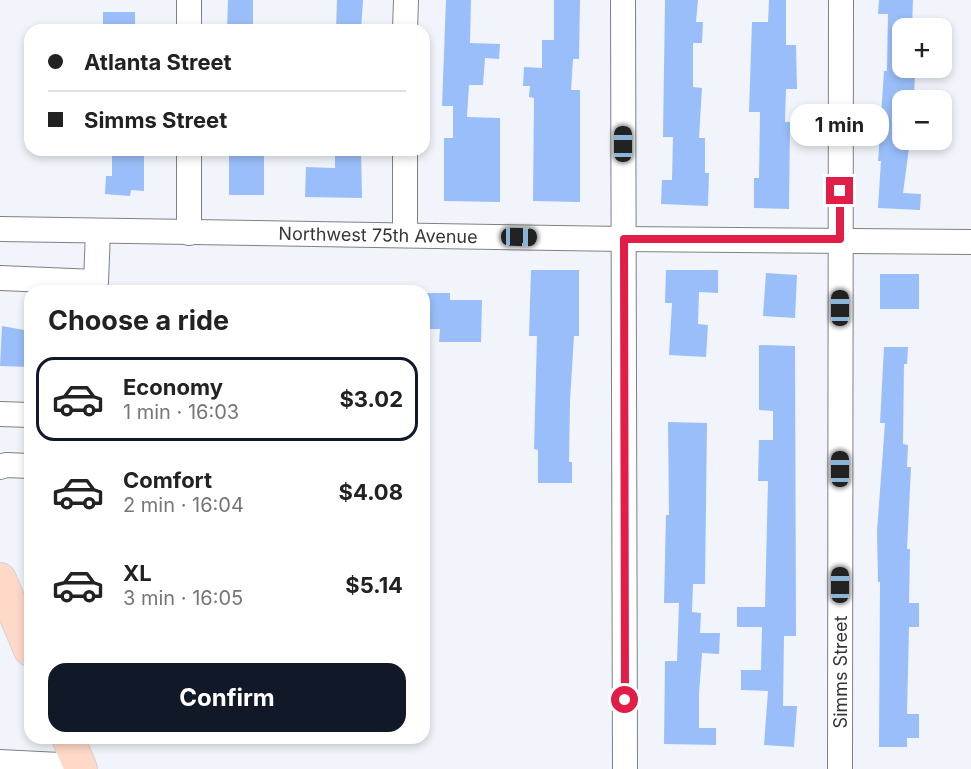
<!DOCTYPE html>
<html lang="en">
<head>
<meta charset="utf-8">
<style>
  body { margin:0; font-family:Inter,sans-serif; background:#f6f6f6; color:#222; height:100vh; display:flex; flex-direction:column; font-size:22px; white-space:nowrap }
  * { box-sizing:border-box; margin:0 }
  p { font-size:20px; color:#767676 }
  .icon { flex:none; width:33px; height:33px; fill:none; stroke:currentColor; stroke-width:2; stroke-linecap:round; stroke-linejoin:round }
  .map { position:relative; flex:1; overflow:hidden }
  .drawer { position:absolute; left:24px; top:285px; width:406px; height:459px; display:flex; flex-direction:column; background:#fff; border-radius:18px; box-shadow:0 3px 9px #0003 }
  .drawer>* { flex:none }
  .top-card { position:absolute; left:24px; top:24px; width:406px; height:132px; border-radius:18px; box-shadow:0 3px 9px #0003; display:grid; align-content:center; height:132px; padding:0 24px; background:#fff }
  .buttons { position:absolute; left:892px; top:18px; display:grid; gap:12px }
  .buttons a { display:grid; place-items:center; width:60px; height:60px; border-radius:12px; background:#fff; box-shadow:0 3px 9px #0003; font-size:30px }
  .end { position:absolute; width:27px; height:27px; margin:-14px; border:8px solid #e11d48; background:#fff; box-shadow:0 0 0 3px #fff }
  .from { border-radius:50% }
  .bubble { position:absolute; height:42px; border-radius:18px; background:#fff; box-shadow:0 3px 9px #0003; font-size:20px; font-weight:700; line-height:42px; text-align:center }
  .car { position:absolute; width:18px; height:36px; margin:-18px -9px; border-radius:8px; box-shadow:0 0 4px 2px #0007; background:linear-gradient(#222 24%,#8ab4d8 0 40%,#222 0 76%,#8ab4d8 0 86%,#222 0) }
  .top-card b { display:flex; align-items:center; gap:21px; height:57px; font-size:22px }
  .top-card b+b { border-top:2px solid #e0e0e0 }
  .top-card i { width:15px; height:15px; background:#222 }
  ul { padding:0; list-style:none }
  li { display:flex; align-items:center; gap:18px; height:84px; margin:0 12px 9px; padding:0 12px; border:3px solid transparent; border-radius:18px }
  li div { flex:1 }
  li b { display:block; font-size:22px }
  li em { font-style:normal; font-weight:700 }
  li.current { border-color:#111827 }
  li>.icon { width:54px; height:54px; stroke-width:1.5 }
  h2 { padding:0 24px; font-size:27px; line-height:72px }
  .primary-button { display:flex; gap:12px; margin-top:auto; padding:12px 24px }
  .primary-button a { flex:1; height:69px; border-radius:18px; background:#111827; color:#fff; font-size:24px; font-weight:700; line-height:69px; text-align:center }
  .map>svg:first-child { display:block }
  .building { fill:#9abef9 }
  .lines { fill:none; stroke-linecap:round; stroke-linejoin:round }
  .minor-casing { stroke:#7d8085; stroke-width:26 }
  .major-casing { stroke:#d2d3d3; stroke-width:34 }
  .minor { stroke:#fff; stroke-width:24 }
  .major { stroke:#fed9c8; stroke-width:32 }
  .route { stroke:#e11d48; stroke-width:8 }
  .labels { text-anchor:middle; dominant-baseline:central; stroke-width:6; stroke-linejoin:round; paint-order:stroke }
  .street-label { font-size:18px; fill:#333537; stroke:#fff }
</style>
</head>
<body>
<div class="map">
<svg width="971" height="769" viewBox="0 0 971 769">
  <rect width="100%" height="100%" fill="#f1f5fb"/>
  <g class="building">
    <path d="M228,0H253V30H227Z"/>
    <path d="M337,0H363L361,30H336Z"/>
    <path d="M446,0H471L470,43L500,44L499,59L485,58L483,85H469L467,117L500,118V202L444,201V138H453V106H442Z"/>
    <path d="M554,0H580L579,59H573L571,90H580V202L533,201L534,98L529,97L530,86H523L524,67L542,68V40H554Z"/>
    <path d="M665,0H698L696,22H703L702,43H693V87L702,88L699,138H705V173H709L708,206L661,204L662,180H672L673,137H663Z"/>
    <path d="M769,0H786V45H796L797,89H786L785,122H790L789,209L754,208V178H759L760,112H749L752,22H768Z"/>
    <path d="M879,0H913L912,28H903V72L915,73L914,100H903V140H910L903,193L921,194L920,210L878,208L881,161H878L884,71H887L888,14H878Z"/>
    <rect x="103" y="12" width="32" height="18"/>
    <path d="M112,150H144V191L131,190L130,196L105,194L106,176H112Z"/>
    <rect x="229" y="150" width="35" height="45"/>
    <path d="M335,150H361L362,198L305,197L306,167L335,168Z"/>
    <path d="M531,270H579V336H574L570,400L569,462H572V483H538V450L534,449L537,336H529Z"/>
    <path d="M666,270H718V293L699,292L698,324L708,325L706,357L669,355L672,303H665Z"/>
    <path d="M766,273L797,275L795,318L763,316Z"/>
    <rect x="880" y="274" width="39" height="35"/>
    <path d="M425,293H450V300H482L481,342H439L440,329H424Z"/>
    <path d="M2,326L30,331V367L0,366Z"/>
    <path d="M759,345L795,346L796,636H784L783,706H797L794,747L764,745L768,691L741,690V670H761L762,627H737V607H765L768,481H758L759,440H773V411L759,410Z"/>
    <path d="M884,347H908L907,364H904L903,444L908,445L907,467H911L907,549H910L909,603H919V627H909L907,714H919V738H907V747H879L880,582H878L877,531L885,423H880Z"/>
    <path d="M668,422L707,423L705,584H693L692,612L701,613L700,633H720L719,654L702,653L699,694V728H716V745L664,744L665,661H677L679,603H664L666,515H669Z"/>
  </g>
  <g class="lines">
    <g class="minor-casing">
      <g id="minor">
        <path d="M189,0V30"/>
        <path d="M623,0L625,769"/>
        <path d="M405,30L406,0"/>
        <path d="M189,150V233"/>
        <path d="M0,229L624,239L971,242"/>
        <path d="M405,235V150"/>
        <path d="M0,278L96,282L98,231"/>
        <path d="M0,414L30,415"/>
        <path d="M0,467L6,465L30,466"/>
        <path d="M0,762L80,766"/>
        <path d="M840,769L841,0"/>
      </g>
    </g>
    <g class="major-casing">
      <g id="major">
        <path d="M0,579L30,650"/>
        <path d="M68,738L81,769"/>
      </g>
    </g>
    <use href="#minor" class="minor"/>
    <use href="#major" class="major"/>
  </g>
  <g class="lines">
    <path class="route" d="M625,700L624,239H840V191"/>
  </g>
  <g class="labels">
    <g class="street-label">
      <text transform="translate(378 235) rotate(1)">Northwest 75th Avenue</text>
      <text transform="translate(840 672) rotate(-90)">Simms Street</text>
    </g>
  </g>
</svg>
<div class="buttons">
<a>+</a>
<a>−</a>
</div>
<i class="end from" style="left:625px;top:700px"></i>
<i class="end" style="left:840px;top:191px"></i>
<div class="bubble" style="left:790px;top:104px;width:99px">1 min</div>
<i class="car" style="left:623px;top:144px;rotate:0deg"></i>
<i class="car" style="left:519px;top:237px;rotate:91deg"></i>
<i class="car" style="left:840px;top:308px;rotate:0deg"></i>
<i class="car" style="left:840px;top:469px;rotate:0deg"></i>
<i class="car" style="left:840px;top:585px;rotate:0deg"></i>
<div class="top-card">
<b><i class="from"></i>Atlanta Street</b>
<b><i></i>Simms Street</b>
</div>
<section class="drawer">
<h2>Choose a ride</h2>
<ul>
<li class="current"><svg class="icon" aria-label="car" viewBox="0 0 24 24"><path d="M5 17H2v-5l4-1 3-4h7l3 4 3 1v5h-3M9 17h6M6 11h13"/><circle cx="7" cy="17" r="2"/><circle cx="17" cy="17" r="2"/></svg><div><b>Economy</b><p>1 min · 16:03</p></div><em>$3.02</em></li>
<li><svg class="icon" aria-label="car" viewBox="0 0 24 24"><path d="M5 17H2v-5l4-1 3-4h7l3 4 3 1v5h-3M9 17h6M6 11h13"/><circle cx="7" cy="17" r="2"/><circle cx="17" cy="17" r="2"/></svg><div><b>Comfort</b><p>2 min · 16:04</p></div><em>$4.08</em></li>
<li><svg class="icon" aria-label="car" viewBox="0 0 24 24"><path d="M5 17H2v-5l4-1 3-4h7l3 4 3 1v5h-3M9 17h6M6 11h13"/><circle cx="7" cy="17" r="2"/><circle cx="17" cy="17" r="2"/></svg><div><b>XL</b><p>3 min · 16:05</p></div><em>$5.14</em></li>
</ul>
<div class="primary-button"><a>Confirm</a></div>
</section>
</div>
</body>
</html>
